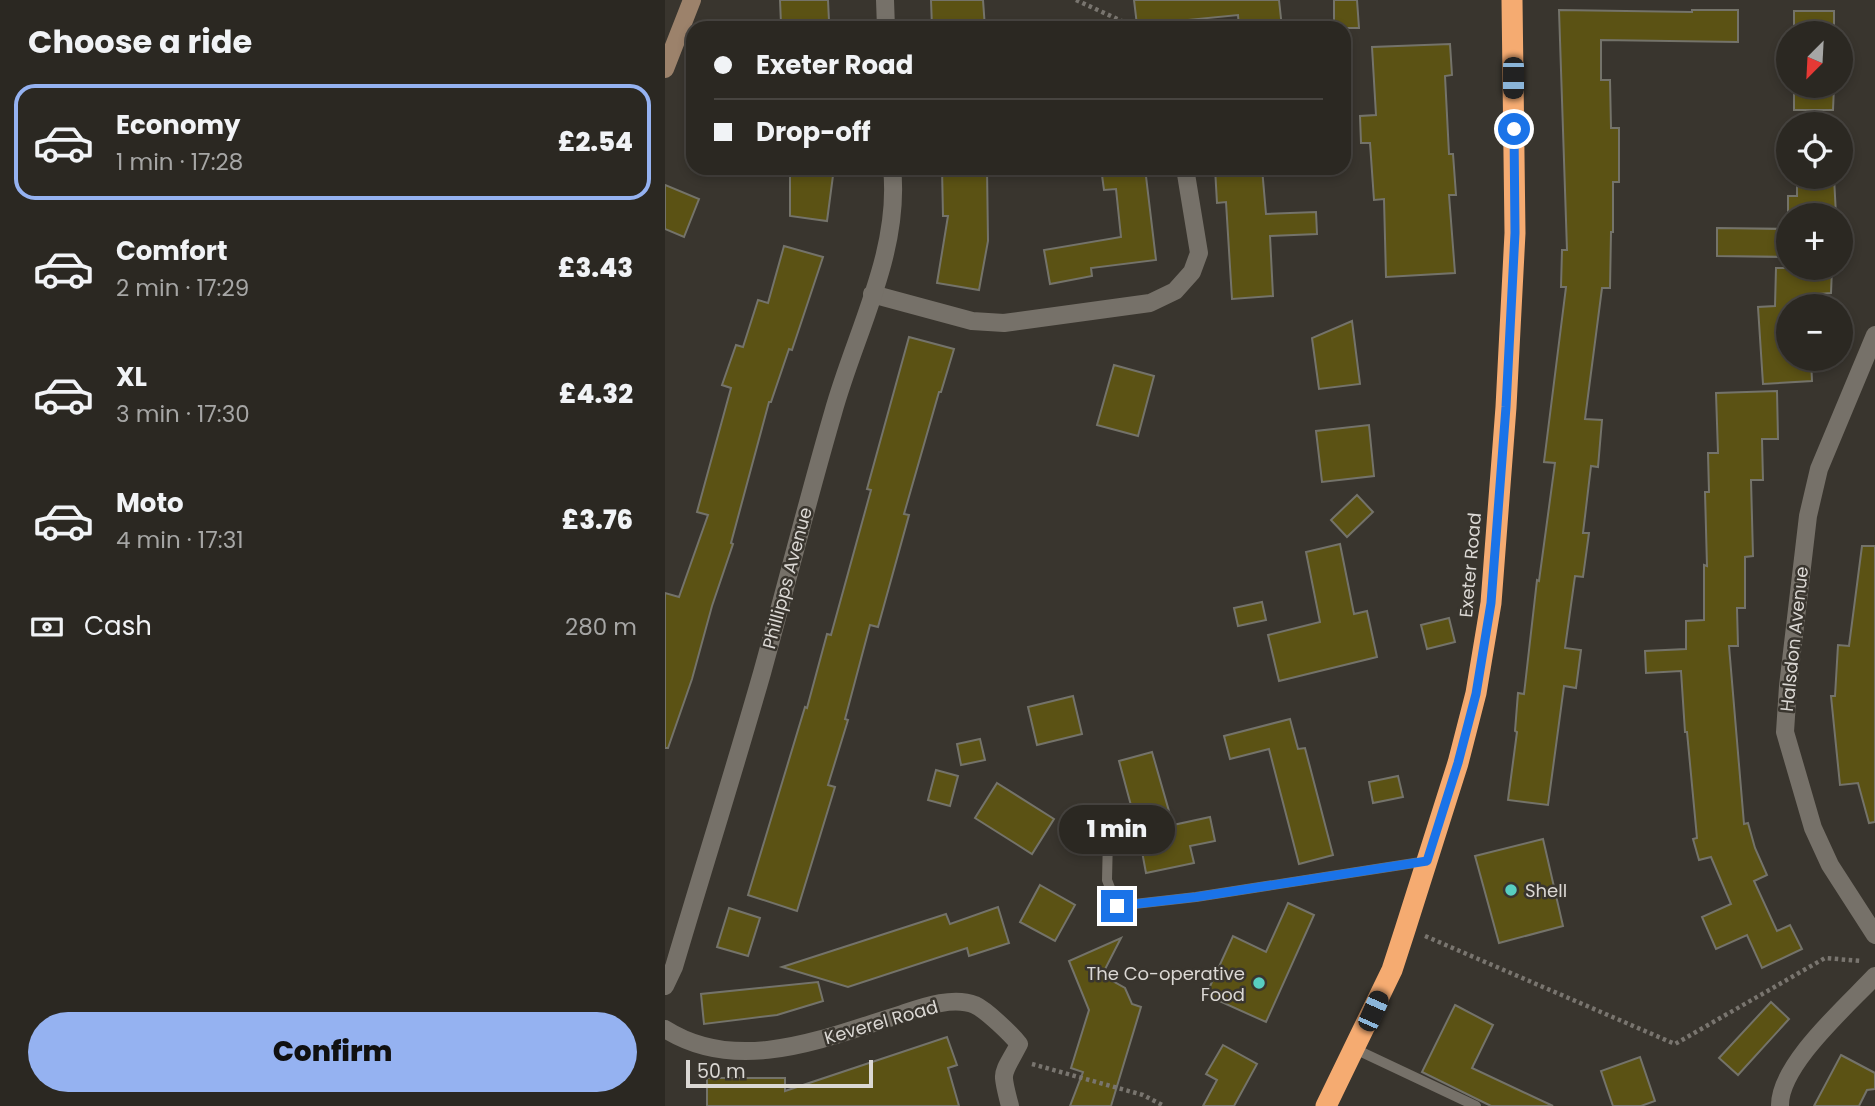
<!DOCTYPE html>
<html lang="en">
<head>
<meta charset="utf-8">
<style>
  body { margin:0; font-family:Poppins,sans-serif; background:#37342f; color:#f1f3f6; height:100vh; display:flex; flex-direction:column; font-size:26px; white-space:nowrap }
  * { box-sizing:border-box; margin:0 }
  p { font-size:23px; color:#a6a6a5 }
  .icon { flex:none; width:38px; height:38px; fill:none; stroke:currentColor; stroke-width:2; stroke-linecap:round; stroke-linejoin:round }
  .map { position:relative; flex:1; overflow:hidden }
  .drawer { display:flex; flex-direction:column; background:#2b2822; width:665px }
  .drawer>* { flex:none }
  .banner { position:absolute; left:21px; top:21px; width:665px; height:154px; border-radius:21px; box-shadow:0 4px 10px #0003,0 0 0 2px #474440; display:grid; align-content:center; height:154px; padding:0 28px; background:#2b2822 }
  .needle { width:46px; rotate:204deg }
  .buttons { position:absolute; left:1111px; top:21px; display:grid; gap:14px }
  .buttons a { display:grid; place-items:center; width:77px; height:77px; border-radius:50%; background:#2b2822; box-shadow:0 4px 10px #0003,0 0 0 2px #474440; font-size:35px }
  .scale { position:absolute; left:21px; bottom:18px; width:187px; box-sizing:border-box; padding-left:7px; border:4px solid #dbd8d4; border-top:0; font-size:19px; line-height:24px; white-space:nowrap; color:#dbd8d4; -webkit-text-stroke:5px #39352e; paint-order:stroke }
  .end { position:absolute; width:32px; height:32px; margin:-16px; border:9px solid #1a73e8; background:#fff; box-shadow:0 0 0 4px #fff }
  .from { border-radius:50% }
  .bubble { position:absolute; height:49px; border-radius:24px; background:#2b2822; box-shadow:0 4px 10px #0003,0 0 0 2px #474440; font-size:23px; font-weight:800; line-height:49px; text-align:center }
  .car { position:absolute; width:21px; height:42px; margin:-21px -10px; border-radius:9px; box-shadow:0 0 5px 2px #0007; background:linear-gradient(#222 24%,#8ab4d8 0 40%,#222 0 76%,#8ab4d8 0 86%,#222 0) }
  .banner b { display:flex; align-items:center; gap:24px; height:66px; font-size:26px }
  .banner b+b { border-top:2px solid #474440 }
  .banner i { width:18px; height:18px; background:#f1f3f6 }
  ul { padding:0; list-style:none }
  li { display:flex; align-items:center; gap:21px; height:116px; margin:0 14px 10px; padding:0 14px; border:4px solid transparent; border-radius:21px }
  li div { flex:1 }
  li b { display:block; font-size:26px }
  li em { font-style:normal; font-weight:800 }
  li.active { border-color:#95b2f1 }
  li>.icon { width:63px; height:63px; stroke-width:1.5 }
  h2 { padding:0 28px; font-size:32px; line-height:84px }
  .pay { display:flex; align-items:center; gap:18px; height:77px; padding:0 28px; font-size:26px }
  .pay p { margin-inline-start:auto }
  .cta { display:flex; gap:14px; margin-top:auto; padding:14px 28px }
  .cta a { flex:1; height:80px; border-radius:42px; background:#95b2f1; color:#111; font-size:28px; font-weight:800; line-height:80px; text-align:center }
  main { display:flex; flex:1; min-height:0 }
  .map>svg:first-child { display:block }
  .building { fill:#5b5214; stroke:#74736a; stroke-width:2 }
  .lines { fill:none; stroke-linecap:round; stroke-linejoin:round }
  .path { stroke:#79756f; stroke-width:4.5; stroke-dasharray:3.5 3.5; stroke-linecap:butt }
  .lane { stroke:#767169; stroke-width:10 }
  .street { stroke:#767169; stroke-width:18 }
  .secondary { stroke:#9c826b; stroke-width:18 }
  .highway { stroke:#f5ab71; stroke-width:21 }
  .route { stroke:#1a73e8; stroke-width:9 }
  .poi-dot { fill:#58cec1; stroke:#39352e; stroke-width:2.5 }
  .labels { text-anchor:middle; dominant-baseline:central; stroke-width:5; stroke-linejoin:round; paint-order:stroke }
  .street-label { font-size:18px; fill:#dbd8d4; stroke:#39352e }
  .poi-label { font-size:18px; fill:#dbd8d4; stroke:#39352e; text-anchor:start }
</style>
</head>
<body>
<main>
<section class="drawer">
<h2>Choose a ride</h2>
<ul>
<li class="active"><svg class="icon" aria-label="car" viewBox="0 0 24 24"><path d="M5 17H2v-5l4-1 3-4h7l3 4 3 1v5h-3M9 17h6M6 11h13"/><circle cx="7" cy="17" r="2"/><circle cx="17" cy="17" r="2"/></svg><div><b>Economy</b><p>1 min · 17:28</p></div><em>£2.54</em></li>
<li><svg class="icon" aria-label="car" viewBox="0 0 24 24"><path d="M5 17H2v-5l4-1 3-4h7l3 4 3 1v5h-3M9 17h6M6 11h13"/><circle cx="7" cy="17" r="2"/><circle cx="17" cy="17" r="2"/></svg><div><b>Comfort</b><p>2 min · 17:29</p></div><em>£3.43</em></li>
<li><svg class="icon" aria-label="car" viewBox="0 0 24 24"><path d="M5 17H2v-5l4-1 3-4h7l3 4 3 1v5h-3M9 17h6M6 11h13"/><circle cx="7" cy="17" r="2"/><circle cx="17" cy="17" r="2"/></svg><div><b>XL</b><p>3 min · 17:30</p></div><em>£4.32</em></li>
<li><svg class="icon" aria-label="car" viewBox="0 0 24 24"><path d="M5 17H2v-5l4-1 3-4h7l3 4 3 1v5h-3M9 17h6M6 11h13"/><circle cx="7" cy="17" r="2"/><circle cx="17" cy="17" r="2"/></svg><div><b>Moto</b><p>4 min · 17:31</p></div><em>£3.76</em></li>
</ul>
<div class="pay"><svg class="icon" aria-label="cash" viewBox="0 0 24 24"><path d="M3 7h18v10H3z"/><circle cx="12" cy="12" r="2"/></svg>Cash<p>280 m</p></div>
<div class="cta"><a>Confirm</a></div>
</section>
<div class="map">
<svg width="1210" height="1106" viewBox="0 0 1210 1106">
  <rect width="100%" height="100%" fill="#39352e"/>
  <g class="building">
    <path d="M115,0H163L164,21L116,24Z"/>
    <path d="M266,0H318L320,28H299L298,25L267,27Z"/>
    <path d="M469,0H614L617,28H574L573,15L472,25Z"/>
    <path d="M669,0H692L694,28H669Z"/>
    <path d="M894,10L1027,12V10H1073V42L936,40V80H945L946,128H954V182H948V232H946L945,288H937L920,419L937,420L933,467L926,466L918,533H924L918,577L910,576L900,648L916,650L911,688L899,686L883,805L843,800L852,732L850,731L853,693L859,694L872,580L874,581L890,463L879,462L901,287H896L897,250H902Z"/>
    <rect x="1129" y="11" width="40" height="22"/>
    <path d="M785,44L787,75L780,76L784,154H788L791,195H784L790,273L721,277L719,199L709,200L705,143H696L695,116L711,115L707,47Z"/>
    <path d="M1129,86H1169L1168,110H1129Z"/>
    <path d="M125,168H169L162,221L125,216Z"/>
    <path d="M277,168H322L323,241L314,290L272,283L283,216H278Z"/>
    <path d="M436,168H480L491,260L426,268L427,276L385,284L379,250L456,237L451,189L439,190Z"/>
    <path d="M550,168H597L601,214L651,212L652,234L605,236L608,296L567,299L561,202L552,203Z"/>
    <path d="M1132,177H1169L1171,215H1123V196H1132Z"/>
    <path d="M0,185L34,199L19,237L0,229Z"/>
    <path d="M1052,228L1124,229V257L1052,256Z"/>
    <path d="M119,246L158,257L127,350L124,349L106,402H104L66,543L68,544L47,606L27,679L3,748H0V593L14,597L43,515L32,512L66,388L57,385L71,345L78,347L93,300L103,303Z"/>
    <path d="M1111,268H1167L1166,293L1142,295L1143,306H1124V359H1146L1147,381L1098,384L1093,307L1110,306Z"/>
    <path d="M687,321L695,384L654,389L647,338Z"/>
    <path d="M244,337L289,349L276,392H274L239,514L244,515L213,627L205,625L180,719L183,720L163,785L170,787L132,911L83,895L140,707L142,708L162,634L166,635L206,490L202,489Z"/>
    <path d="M449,365L489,376L473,436L432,425Z"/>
    <path d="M1112,391L1113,439H1097L1098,480H1086L1088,556L1080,557V608H1072L1073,646H1064L1079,824L1083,823L1090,848L1102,875L1089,881L1112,931L1125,925L1137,949L1097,968L1082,935L1051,949L1037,917L1066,904L1046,857L1034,860L1028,839L1032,838L1022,732H1020L1016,671L981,673L980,651L1021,649V621L1039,620V565L1042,566L1040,492H1044L1043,453H1053L1051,393Z"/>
    <path d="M704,425L709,476L657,482L651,431Z"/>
    <path d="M692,495L708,512L682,537L666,520Z"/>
    <path d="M675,544L689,614L702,611L712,657L614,681L603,635L655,622L641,552Z"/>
    <path d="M1197,546H1210V822L1204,823L1193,783L1175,785L1166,696H1170L1173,645L1184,646Z"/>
    <path d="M597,602L601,620L573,626L569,608Z"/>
    <path d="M784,618L790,642L762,649L756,625Z"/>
    <path d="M408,696L417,734L372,745L363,707Z"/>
    <path d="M625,719L633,749L640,748L668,855L634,864L604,749L565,759L559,736Z"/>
    <path d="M315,739L320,760L296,765L292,744Z"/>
    <path d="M487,752L508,825L545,817L550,841L525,846L529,863L481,873L474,835L454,761Z"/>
    <path d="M271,770L293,776L285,806L263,800Z"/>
    <path d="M733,776L738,797L708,803L704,782Z"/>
    <path d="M332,783L389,819L367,854L310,818Z"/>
    <path d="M878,839L898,926L834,943L810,856Z"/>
    <path d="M375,885L410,905L390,941L355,922Z"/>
    <path d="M623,903L649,915L601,1022L541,995L568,936L601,952Z"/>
    <path d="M333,907L344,943L304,956L302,948L183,987L117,967L281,914L285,924Z"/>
    <path d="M64,908L95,918L83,956L52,947Z"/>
    <path d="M456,938L437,975L460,988L467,1004L476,1007L446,1106H405L418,1072L406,1068L424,1010L404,961Z"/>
    <path d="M153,982L158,1001L112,1015L39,1024L36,994Z"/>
    <path d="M1106,1002L1124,1019L1073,1075L1054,1058Z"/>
    <path d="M790,1005L828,1025L807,1068L888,1106H826L757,1072Z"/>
    <path d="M282,1037L292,1065L283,1068L294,1106H42V1078H120V1091Z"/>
    <path d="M558,1045L592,1064L569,1106H538L552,1080L541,1074Z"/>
    <path d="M1176,1055L1210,1073V1089L1202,1090L1194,1106H1149Z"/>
    <path d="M975,1057L990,1101L976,1106H948L936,1071Z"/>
  </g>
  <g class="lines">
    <g class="path">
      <path d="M411,0L472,28"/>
      <path d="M760,936L1010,1044L1160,958L1196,961"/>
      <path d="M367,1064L478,1095L499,1106"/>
    </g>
    <g class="lane">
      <path d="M443,837L442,880L452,906L531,897L762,861"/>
      <path d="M690,1049L811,1106"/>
    </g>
    <g class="street">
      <path d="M220,0L221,28"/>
      <path d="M207,294L307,321L339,323L485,303L510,291L527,272L534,253L520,168"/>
      <path d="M1210,335L1154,469L1143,516L1123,686L1120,732L1148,828L1165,865L1210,935"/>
      <path d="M0,986L9,967C38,869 69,771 97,673C121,586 143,499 168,413C190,333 236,252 227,168"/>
      <path d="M0,1029C74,1076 162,1037 237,1014C258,1007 288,996 310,1005C321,1010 346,1034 354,1044C337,1077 335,1068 345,1106"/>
      <path d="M1115,1106C1114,1065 1182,1006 1210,976"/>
    </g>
    <path class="secondary" d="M0,69L27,0"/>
    <path class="highway" d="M661,1106L727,970L740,930L793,763L811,693L826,603L841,407L850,233L847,0"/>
  </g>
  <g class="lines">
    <path class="route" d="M452,906L531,897L762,861L793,763L811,694L826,603L841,407L850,233L849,129"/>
  </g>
  <g class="poi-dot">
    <circle cx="846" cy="890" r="7"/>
    <circle cx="594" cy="983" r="7"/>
  </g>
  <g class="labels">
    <g class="street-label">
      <text transform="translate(805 565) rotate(-85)">Exeter Road</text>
      <text transform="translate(122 578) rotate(-75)">Phillipps Avenue</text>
      <text transform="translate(1129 639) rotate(-84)">Halsdon Avenue</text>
      <text transform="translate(216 1022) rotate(-16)">Keverel Road</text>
    </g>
    <g class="poi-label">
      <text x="860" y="890">Shell</text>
      <text x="580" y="973" text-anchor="end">The Co-operative<tspan x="580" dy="21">Food</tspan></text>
    </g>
  </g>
</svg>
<div class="buttons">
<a><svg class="needle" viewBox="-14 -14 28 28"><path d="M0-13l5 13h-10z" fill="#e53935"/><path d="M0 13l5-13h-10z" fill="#a6a6a5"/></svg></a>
<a><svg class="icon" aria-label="locate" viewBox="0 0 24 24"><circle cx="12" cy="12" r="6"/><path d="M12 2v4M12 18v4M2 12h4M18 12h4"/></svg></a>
<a>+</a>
<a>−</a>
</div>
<div class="scale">50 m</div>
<i class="end from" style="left:849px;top:129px"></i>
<i class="end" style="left:452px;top:906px"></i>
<div class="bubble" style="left:394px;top:805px;width:116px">1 min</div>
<i class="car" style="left:848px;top:78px;rotate:180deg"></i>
<i class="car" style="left:708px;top:1011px;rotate:24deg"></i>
<div class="banner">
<b><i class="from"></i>Exeter Road</b>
<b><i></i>Drop-off</b>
</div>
</div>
</main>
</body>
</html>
